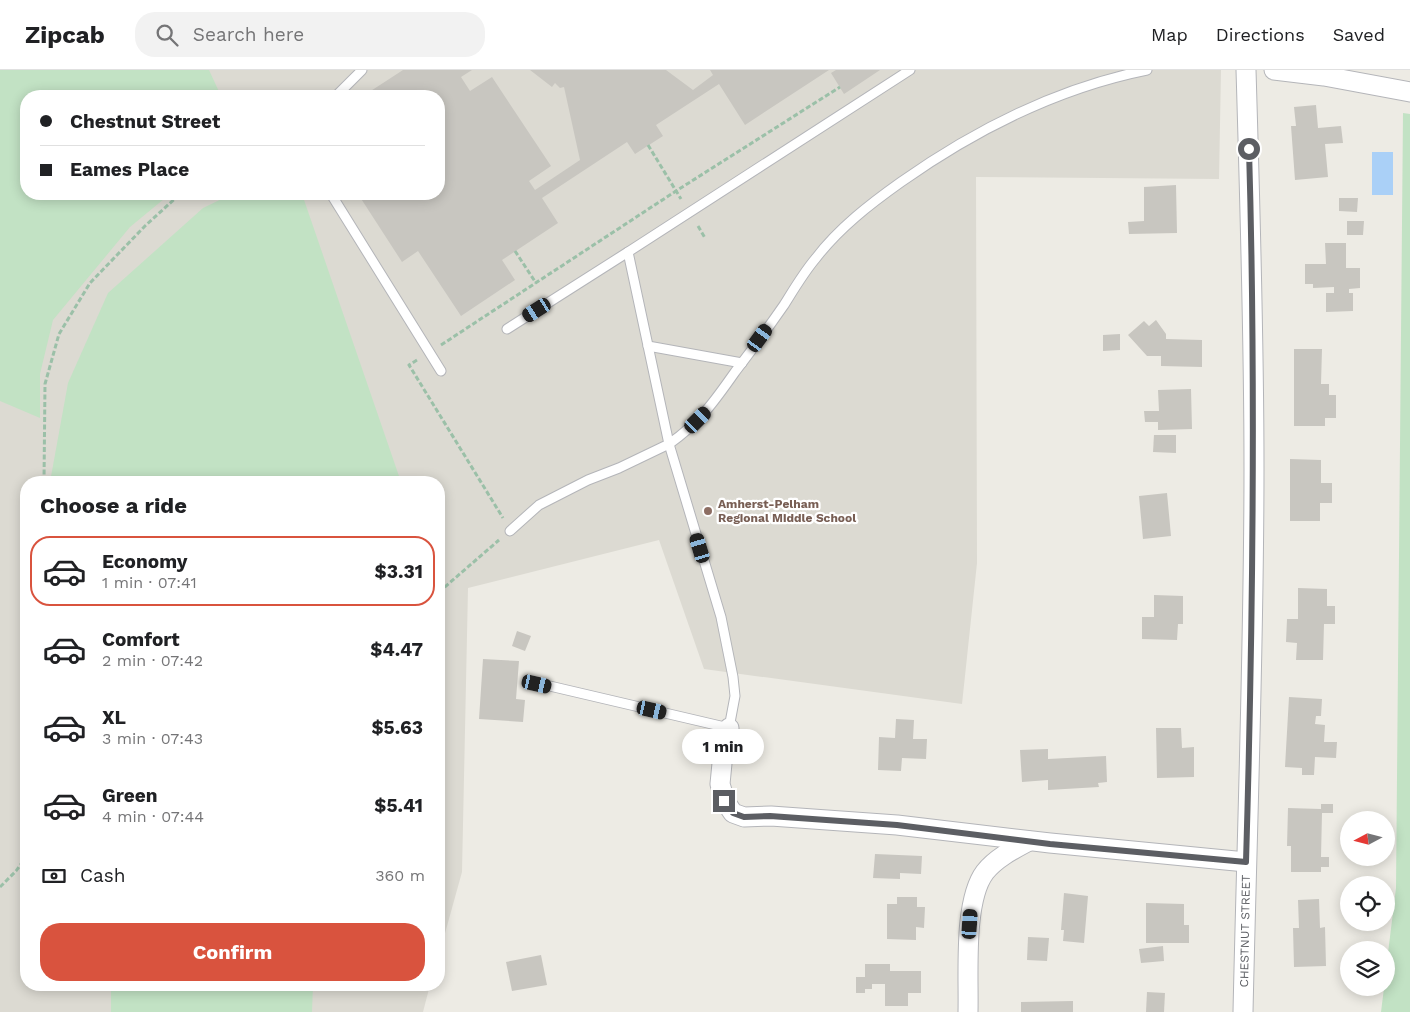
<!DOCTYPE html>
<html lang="en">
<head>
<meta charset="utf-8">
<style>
  body { margin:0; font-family:"Work Sans",sans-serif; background:#f2f2f2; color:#202124; height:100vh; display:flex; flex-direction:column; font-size:19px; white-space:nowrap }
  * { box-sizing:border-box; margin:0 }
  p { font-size:16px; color:#757577 }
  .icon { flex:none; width:28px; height:28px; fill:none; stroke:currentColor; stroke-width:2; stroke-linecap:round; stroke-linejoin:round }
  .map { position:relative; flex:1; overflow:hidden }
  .side { position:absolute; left:20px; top:406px; width:425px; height:515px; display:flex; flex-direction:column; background:#fff; border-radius:20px; box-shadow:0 2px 12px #0003 }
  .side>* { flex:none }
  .banner { position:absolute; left:20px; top:20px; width:425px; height:110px; border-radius:20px; box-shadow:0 2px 12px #0003; display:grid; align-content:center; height:110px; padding:0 20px; background:#fff }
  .needle { width:32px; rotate:263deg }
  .buttons { position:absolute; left:1340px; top:741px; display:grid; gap:10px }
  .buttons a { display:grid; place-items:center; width:55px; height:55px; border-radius:50%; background:#fff; box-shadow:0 2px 12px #0003; font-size:25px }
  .end { position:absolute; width:22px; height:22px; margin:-11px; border:6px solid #5c5e63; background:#fff; box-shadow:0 0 0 2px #fff }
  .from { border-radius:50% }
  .bubble { position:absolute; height:35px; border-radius:18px; background:#fff; box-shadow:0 2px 12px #0003; font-size:16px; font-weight:700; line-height:35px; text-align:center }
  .car { position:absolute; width:15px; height:30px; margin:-15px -8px; border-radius:6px; box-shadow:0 0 4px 1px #0007; background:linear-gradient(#222 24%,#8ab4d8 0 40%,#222 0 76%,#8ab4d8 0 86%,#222 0) }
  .banner b { display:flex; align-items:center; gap:18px; height:48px; font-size:19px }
  .banner b+b { border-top:1px solid #e0e0e0 }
  .banner i { width:12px; height:12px; background:#202124 }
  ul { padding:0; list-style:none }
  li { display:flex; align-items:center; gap:15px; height:70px; margin:0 10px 8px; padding:0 10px; border:2px solid transparent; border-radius:20px }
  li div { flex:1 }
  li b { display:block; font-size:19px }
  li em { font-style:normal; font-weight:700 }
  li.current { border-color:#d9533e }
  li>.icon { width:45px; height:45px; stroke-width:1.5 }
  h2 { padding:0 20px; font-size:22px; line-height:60px }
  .pay { display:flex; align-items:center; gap:12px; height:55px; padding:0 20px; font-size:19px }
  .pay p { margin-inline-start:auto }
  .action { display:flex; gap:10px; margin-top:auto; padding:10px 20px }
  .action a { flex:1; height:58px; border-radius:20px; background:#d9533e; color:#fff; font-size:20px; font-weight:700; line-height:58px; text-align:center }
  header { display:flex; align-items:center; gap:30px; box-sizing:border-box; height:70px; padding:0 25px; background:#fff; border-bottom:1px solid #e0e0e0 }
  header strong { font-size:24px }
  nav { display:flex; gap:28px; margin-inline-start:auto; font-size:18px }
  .search { width:350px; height:45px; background:#f2f2f2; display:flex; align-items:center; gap:12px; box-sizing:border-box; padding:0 18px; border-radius:20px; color:#757577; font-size:19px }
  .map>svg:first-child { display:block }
  .education { fill:#dcdad2; fill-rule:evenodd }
  .green { fill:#c2e2c4 }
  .water { fill:#aad0f7 }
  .building { fill:#c8c6c0 }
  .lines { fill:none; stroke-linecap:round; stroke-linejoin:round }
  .service-casing { stroke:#b4b5b9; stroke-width:11 }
  .minor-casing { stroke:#b4b5b9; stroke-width:21 }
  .path { stroke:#9bc0a8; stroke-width:3; stroke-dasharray:5 2.5; stroke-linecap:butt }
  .service { stroke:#fff; stroke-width:9 }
  .minor { stroke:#fff; stroke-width:19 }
  .route { stroke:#5c5e63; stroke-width:6 }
  .education-dot { fill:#8d6e63; stroke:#fff; stroke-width:2 }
  .labels { text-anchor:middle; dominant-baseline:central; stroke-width:4.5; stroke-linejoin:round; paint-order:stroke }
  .education-label { font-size:12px; font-weight:bold; fill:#785e54; stroke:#fff; text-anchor:start }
  .street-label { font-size:12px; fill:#5c5e63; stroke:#fff }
</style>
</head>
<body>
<header>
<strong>Zipcab</strong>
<div class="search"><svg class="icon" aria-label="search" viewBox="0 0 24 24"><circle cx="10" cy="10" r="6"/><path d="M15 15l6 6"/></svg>Search here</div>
<nav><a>Map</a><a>Directions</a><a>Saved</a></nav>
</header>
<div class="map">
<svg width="1410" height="942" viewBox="0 0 1410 942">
  <rect width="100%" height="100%" fill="#edebe4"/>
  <path class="education" d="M0,0H1221L1219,109L976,107L977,493L962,634L704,599L659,470L468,518L462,802L439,885V412H26V915H430L423,942H0ZM26,26H439V124H26Z"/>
  <g class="green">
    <path d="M0,0H209L221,26H26V124H170L130,157L53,250L40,304V348L0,331Z"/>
    <path d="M1403,43L1410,44V942H1381L1384,918H1386V899L1396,818Z"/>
    <path d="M232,124H302L401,412H50L68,313L108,223L203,138Z"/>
    <path d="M111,915H313L312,942H111Z"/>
  </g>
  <rect class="water" x="1372" y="82" width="21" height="43"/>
  <g class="building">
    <path d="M403,0H472L461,7L470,21L492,7L551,96L529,111L535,120L580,90L564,17L560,18L555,13L552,17L530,0H666L693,20L713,5L710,0H829L745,55L719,14L656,55L663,66L635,84L627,72L542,128L558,153L502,190L515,210L461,246L418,181L402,192L358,124H439V26H363Z"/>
    <path d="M836,0H880L844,24L831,3Z"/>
    <path d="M1316,35L1318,58L1341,56L1343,73L1325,74L1328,107L1295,110L1291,56H1296L1294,37Z"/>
    <path d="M1176,115L1177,163L1129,164L1128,152L1144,151V117Z"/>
    <path d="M1339,128H1358L1357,142L1339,141Z"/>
    <path d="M1347,151H1364L1363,165H1347Z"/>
    <path d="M1325,173H1346V198H1360V218L1349,219V223H1353V241L1326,242V223H1334V217L1313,218V214H1305V194H1326Z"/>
    <path d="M1156,250L1166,264V269L1202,270V297L1161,296V286H1147L1128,265L1144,251L1149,256Z"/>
    <path d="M1120,264V280L1103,281V265Z"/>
    <path d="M1294,279H1322L1321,314H1329V325H1336V348H1325V356H1294Z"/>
    <path d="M1191,319L1192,359L1158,360V352H1145L1144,341H1159L1158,320Z"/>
    <path d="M1154,365H1176V383L1153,382Z"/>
    <path d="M1290,389L1321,390V413H1332V433H1320V451H1290Z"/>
    <path d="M1167,423L1171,466L1143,469L1139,426Z"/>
    <path d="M1298,518L1327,519V536H1335V554H1324L1323,590H1296L1297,573L1286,572L1287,549H1298Z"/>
    <path d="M1154,525L1183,526V554H1178L1177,570L1142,569V547H1154Z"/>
    <path d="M517,561L531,566L525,581L512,576Z"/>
    <path d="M483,589L519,591L516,629L525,630L523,652L479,649Z"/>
    <path d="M1289,627L1322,629L1321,646H1316L1315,654L1325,655L1324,672H1337L1336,688L1315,687L1314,705H1302V698L1285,697Z"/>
    <path d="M896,649L914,650L913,669H927L926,689L902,688L901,701L878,700L879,667L895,668Z"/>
    <path d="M1156,658H1181L1182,678L1194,677V707L1157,708Z"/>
    <path d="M1048,679V689L1106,686L1107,712L1098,713L1099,717L1048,720V710L1022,712L1020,680Z"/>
    <path d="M1321,734H1333V743H1322L1321,787H1329V797H1321V802H1291V776H1287L1288,738L1321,739Z"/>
    <path d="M875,784L922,786L921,804L900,803V809L873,808Z"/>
    <path d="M1064,823L1088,826L1084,873L1063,871L1064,860H1061Z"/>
    <path d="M897,827H917V837H925L924,858L916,857V870L887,869V834H897Z"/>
    <path d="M1319,829L1320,858L1325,857L1326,896L1294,897L1293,858H1299L1298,830Z"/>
    <path d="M1146,833L1184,834V855H1189V873H1146Z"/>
    <path d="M1028,867L1049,868L1047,891L1027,890Z"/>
    <path d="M1163,876L1164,891L1141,893L1139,879Z"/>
    <path d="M541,885L547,915L512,921L506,892Z"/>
    <path d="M865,894H890V901H921V923H908V936H885V914H872V919H865V923H856V907H865Z"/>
    <path d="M1147,922L1165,923L1164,942H1146Z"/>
    <path d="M1073,931V942H1021V932Z"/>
  </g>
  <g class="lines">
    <g class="service-casing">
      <g id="service">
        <path d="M336,26L362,0"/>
        <path d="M331,124L441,301"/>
        <path d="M507,259L628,182"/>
        <path d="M648,276L742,293"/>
        <path d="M510,461L539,435L588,410L619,398L669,374L628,182L910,0"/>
        <path d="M537,613L729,658L735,626L733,607L721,547L669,374C699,353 714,332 735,302C752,280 768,258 784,235C794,219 804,202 816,188C839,158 870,134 901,112C975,60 1057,18 1147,0"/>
      </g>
    </g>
    <g class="minor-casing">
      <g id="minor">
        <path d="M1274,0L1324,6L1410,22"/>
        <path d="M729,658L723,683L720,714L725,731L733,743L744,747L771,746L897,755L1050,773L1246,792"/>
        <path d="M968,942C969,905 963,831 985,802C996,788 1014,779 1029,771"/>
        <path d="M1243,942C1247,761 1254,579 1254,398C1254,265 1250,132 1246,0"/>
      </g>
    </g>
    <g class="path">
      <path d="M648,75L681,129"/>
      <path d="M698,156L705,168"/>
      <path d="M515,181L536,213"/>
      <path d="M441,275L676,121L840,17"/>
      <path d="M417,290L409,295L503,448"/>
      <path d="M44,412L45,314L59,264L90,213L145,156L180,124"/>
      <path d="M439,522L499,470"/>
      <path d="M0,817L16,801L26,787"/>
    </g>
    <use href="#service" class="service"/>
    <use href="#minor" class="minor"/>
  </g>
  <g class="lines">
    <path class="route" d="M724,731L733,743L744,747L770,746L897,755L1050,774L1246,792C1253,554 1256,317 1249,79"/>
  </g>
  <circle class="education-dot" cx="708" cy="441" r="5"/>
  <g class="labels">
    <g class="education-label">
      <text x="718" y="434">Amherst-Pelham<tspan x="718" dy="14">Regional Middle School</tspan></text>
    </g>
    <g class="street-label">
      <text transform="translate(1245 861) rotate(-89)">CHESTNUT STREET</text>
    </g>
  </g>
</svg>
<div class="buttons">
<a><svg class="needle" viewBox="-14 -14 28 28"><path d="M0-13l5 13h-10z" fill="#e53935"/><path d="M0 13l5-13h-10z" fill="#757577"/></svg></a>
<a><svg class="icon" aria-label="locate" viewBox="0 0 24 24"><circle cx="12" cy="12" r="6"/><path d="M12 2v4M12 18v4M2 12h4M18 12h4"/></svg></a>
<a><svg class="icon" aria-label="layers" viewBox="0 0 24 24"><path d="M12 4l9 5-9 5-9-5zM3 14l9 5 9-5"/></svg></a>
</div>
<i class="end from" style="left:1249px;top:79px"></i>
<i class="end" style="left:724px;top:731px"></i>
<div class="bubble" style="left:682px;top:659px;width:82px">1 min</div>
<i class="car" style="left:537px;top:240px;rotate:238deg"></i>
<i class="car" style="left:760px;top:268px;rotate:36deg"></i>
<i class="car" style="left:698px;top:350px;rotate:45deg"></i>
<i class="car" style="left:700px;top:478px;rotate:343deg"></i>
<i class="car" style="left:537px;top:614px;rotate:103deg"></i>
<i class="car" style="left:652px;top:640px;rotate:103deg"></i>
<i class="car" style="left:970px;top:854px;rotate:4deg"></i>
<div class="banner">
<b><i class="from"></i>Chestnut Street</b>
<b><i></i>Eames Place</b>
</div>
<section class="side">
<h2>Choose a ride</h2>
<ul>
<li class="current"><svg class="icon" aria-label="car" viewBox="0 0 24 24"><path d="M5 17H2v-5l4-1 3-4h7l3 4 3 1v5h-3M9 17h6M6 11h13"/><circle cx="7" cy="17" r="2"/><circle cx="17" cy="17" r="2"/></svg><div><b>Economy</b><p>1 min · 07:41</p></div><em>$3.31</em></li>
<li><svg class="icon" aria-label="car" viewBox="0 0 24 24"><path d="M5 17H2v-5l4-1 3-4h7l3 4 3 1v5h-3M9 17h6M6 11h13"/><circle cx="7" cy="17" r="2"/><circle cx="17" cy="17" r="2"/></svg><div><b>Comfort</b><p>2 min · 07:42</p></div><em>$4.47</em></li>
<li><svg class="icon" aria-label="car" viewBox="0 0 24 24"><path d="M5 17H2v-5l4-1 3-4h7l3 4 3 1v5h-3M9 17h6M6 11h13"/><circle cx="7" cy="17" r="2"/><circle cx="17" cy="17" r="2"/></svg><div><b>XL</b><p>3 min · 07:43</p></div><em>$5.63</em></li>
<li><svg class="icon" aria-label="car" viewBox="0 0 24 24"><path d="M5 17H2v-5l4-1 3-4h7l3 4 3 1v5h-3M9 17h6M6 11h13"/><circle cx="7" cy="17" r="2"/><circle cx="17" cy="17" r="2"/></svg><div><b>Green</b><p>4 min · 07:44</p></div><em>$5.41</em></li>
</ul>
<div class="pay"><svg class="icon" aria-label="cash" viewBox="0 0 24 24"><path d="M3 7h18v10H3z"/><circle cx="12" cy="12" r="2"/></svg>Cash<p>360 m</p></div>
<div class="action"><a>Confirm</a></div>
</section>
</div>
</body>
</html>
